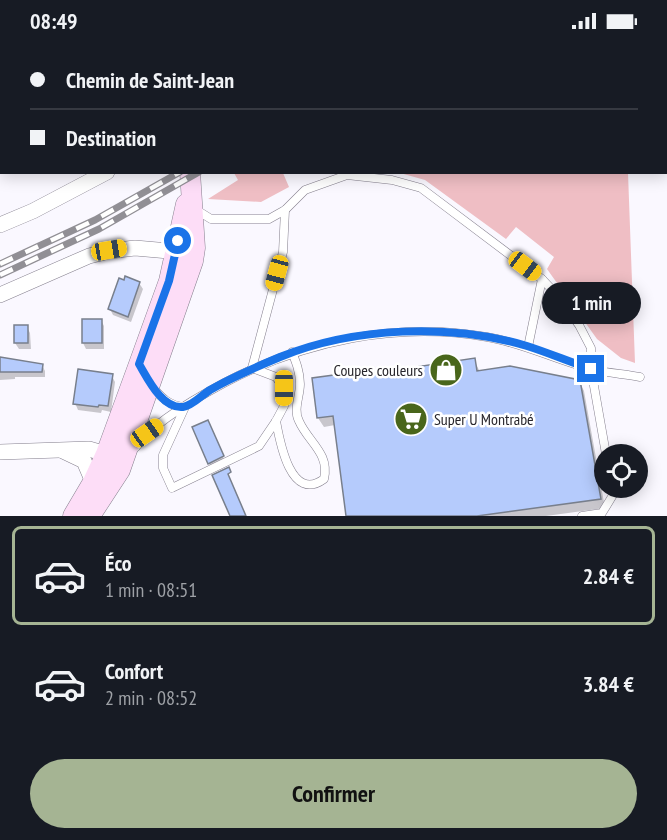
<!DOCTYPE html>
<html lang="fr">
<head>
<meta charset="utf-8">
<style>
  body { margin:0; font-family:"PT Sans Narrow",sans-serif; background:#242831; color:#f1f3f6; height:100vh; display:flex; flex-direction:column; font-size:22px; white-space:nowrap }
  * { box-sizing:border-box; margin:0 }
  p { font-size:20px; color:#9ea1a6 }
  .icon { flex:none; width:33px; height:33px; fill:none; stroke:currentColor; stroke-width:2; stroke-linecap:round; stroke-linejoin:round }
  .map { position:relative; height:474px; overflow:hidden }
  .side { display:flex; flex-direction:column; background:#171b24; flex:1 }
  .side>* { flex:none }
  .hud { position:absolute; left:0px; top:0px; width:668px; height:132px; box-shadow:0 3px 15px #0003; display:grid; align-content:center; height:132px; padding:0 30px; background:#171b24 }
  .fabs { position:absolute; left:594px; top:402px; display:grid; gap:12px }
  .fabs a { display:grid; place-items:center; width:54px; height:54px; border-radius:50%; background:#171b24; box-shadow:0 3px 15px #0003; font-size:30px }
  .end { position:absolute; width:27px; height:27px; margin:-14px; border:8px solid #1a73e8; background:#fff; box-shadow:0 0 0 3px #fff }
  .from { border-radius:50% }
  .bubble { position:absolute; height:42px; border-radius:21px; background:#171b24; box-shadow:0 3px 15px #0003; font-size:20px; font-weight:700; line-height:42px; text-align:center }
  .car { position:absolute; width:18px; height:36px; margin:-18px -9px; border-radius:8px; box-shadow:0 0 4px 2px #0007; background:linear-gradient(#f5c518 24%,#345 0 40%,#f5c518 0 76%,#345 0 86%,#f5c518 0) }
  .hud b { display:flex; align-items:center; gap:21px; height:57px; font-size:22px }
  .hud b+b { border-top:2px solid #363941 }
  .hud i { width:15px; height:15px; background:#f1f3f6 }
  ul { padding:10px 0 0; list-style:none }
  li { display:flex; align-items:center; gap:18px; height:99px; margin:0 12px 9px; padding:0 18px; border:3px solid transparent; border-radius:9px }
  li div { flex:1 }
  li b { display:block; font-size:22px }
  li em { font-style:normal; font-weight:700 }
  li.current { border-color:#a5b493 }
  li>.icon { width:54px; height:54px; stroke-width:1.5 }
  .primary-button { display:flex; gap:12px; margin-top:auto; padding:12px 30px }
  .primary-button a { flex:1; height:69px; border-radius:36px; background:#a5b493; color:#111; font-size:24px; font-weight:700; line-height:69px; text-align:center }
  .status { display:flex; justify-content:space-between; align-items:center; height:42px; padding:0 30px; background:#171b24; direction:ltr }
  .status svg { height:16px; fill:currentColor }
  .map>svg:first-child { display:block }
  .green { fill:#efbec4 }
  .shadow { fill:#0003 }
  .building { fill:#b5cbfc; stroke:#787f8c; stroke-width:1.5 }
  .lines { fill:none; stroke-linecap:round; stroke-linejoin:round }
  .lane-casing { stroke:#847f8d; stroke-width:9 }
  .street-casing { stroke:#847f8d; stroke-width:16 }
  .secondary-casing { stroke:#847f8d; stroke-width:21 }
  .lane { stroke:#fff; stroke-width:8 }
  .street { stroke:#fff; stroke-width:15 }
  .secondary { stroke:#fdddf7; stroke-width:20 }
  .rail-casing { stroke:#918f95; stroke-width:7 }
  .rail { stroke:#fff; stroke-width:4.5; stroke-dasharray:14; stroke-linecap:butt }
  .route { stroke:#1a73e8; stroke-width:8 }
  .labels { text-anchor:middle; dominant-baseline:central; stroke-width:5; stroke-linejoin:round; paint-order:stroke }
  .poi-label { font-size:16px; fill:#28262c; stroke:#fff; text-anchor:end }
</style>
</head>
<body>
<div class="status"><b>08:49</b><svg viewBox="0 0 49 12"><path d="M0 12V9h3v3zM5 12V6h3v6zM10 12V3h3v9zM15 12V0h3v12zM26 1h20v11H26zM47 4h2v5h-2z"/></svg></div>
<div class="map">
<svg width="667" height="474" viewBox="0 0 667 474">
  <rect width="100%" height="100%" fill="#faf8ff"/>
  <g class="green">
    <path d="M0,0H251L2,2L1,59Z"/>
    <path d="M404,0H627L402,1Z"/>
    <path d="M234,131H283L289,145L261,160L208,157L238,138Z"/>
    <path d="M400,131H628L635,321L621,316L597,297L547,227L554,215L516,185L506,197L425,138Z"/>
  </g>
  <g class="shadow">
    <path d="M0,80H2V112L0,111Z"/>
    <path d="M125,240L139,241L143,247L131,280L113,273L110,267Z"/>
    <path d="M101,278L104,284V307H86L83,301Z"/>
    <path d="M27,285L30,291L31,307H19L15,301Z"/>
    <path d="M0,317L42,323L45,329V335H15V337L0,338Z"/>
    <path d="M474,318L480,330L579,339L584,349L605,466L546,474H348L335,383L324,385L318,376L362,331L364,335Z"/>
    <path d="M112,334L115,340L111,370L102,368L101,371L78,368L75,361Z"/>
    <path d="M209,383L224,417L210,424L194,386Z"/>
  </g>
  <g class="building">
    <path d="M125,234L140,240L128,275L108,267L119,236L124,238Z"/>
    <rect x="82" y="277" width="20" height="24"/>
    <rect x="14" y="283" width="14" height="18"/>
    <path d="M0,315L43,322L42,330H0Z"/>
    <path d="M475,316L477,329L510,324L580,338L601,457L477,474H346L333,374L317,376L312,336L363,329V333Z"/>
    <path d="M78,327L113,332L108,364L99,363L98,365L73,362Z"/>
    <path d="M208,378L224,414L208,422L192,385Z"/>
    <path d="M229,425L231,430L228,432L246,474H230L212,433Z"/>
  </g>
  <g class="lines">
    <g class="lane-casing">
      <g id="lane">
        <path d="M195,167L211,177H269L285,168L305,148L347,133L392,138L421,146L542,237L528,305"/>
        <path d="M542,237L558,254L579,283L591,306V327L606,412"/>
        <path d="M252,326L283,210L285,168"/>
        <path d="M152,344C161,356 170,364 185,365L163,413V426L172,446L259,404L276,379L284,364V346L276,335L252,326"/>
        <path d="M276,379C280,401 291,461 324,437C330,411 308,400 299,379C293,368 300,354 300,342C300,330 296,320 292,310"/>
        <path d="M136,405C152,381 198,355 224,341C304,299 397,279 487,295C523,301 556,318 591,327C607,331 624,332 640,335"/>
        <path d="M582,474L602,471L613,453L612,446"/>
      </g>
    </g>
    <g class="street-casing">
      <g id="street">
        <path d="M201,2V0"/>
        <path d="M0,183L33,169L107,130"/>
        <path d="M0,253L89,214L109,209L135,206L169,209L175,212"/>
        <path d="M63,409L84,419L93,440"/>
        <path d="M0,410L89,407L106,412L113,419"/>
      </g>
    </g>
    <g class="secondary-casing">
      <g id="secondary">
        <path d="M250,2L251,0"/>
        <path d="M73,474L93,440L106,412L139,322L169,239L186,162"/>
        <path d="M90,474L120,428L193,219L195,206L190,130"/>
      </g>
    </g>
    <use href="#lane" class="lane"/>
    <use href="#street" class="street"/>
    <use href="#secondary" class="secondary"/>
    <g class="rail-casing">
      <g id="rail">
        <path d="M360,2L362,0"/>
        <path d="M376,2L378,0"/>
        <path d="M0,222L95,178L180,130"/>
        <path d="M0,233L99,187L199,130"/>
      </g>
    </g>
    <use href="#rail" class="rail"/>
  </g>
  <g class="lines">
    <path class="route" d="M178,199L169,239L139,322C148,337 162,367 183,365C192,364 202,353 210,348C232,335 256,325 280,315C354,285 450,281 527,304C549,311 570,320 591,327"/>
  </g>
  <defs>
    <g id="shop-disc" transform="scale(1.725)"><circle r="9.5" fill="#49661b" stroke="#fff"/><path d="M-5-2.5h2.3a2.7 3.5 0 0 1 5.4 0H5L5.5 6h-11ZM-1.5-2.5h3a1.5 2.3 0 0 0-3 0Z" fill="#fff"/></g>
    <g id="supermarket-disc" transform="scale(1.725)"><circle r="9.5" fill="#49661b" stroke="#fff"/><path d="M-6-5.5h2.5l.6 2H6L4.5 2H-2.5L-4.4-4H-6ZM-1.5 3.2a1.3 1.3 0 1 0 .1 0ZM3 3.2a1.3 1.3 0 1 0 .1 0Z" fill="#fff"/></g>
  </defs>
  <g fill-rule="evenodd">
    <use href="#shop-disc" x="446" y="328"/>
    <use href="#supermarket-disc" x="411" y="377"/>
  </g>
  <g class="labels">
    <g class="poi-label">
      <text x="423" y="328">Coupes couleurs</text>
      <text x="434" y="377" text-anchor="start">Super U Montrabé</text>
    </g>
  </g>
</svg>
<div class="fabs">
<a><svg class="icon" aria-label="locate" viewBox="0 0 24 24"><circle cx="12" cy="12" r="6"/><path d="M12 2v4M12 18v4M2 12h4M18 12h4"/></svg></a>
</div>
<i class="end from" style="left:178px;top:199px"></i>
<i class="end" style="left:591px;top:327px"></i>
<div class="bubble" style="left:542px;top:240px;width:99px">1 min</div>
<i class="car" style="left:109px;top:208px;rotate:80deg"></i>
<i class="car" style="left:525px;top:224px;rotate:127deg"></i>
<i class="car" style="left:277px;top:231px;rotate:195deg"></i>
<i class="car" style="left:284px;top:346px;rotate:180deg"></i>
<i class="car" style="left:147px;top:391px;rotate:55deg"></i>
<div class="hud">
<b><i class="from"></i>Chemin de Saint-Jean</b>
<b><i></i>Destination</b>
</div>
</div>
<section class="side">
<ul>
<li class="current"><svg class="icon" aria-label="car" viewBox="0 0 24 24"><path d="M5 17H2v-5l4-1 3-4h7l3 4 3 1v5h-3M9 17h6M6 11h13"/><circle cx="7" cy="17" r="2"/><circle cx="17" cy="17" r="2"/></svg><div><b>Éco</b><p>1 min · 08:51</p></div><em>2.84 €</em></li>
<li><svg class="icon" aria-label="car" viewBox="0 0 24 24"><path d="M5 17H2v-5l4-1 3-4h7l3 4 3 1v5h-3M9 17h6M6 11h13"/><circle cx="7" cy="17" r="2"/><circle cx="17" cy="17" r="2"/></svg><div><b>Confort</b><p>2 min · 08:52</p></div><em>3.84 €</em></li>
</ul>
<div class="primary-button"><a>Confirmer</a></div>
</section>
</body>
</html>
